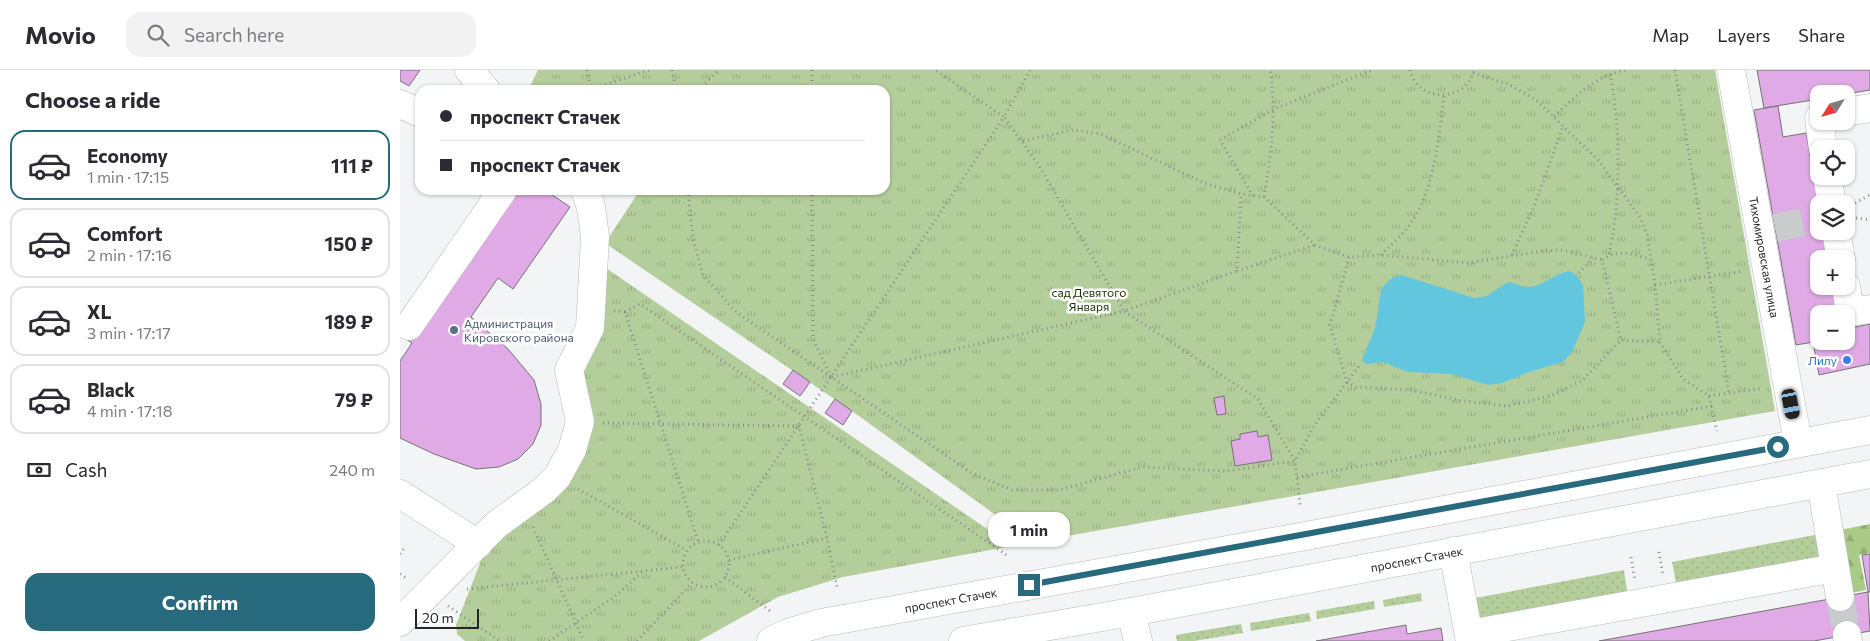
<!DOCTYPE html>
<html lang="en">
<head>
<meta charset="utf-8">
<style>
  body { margin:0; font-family:Commissioner,sans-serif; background:#f2f2f3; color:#2b2b33; height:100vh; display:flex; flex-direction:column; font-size:19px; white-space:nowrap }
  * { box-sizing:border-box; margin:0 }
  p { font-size:16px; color:#7c7c81 }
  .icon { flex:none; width:28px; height:28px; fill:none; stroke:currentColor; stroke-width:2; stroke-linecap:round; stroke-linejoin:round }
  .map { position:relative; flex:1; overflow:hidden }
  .side { display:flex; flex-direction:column; background:#fff; width:400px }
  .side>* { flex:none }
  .hud { position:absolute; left:15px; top:15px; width:475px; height:110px; border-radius:15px; box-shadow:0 1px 4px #0004; display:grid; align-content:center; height:110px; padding:0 25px; background:#fff }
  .needle { width:32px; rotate:233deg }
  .fabs { position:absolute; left:1410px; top:15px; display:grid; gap:10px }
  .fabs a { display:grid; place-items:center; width:45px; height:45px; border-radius:10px; background:#fff; box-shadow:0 1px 4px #0004; font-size:25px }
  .scale { position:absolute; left:15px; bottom:12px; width:64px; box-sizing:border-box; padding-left:5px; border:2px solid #252526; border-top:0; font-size:14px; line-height:18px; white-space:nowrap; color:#252526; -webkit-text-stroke:4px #fff; paint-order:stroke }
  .end { position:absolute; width:22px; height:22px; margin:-11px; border:6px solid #286a7d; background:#fff; box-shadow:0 0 0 2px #fff }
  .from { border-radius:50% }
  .bubble { position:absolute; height:35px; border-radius:15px; background:#fff; box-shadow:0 1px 4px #0004; font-size:16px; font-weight:700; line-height:35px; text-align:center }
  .car { position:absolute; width:15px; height:30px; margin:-15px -8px; border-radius:6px; box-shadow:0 0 4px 1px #0007; background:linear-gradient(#222 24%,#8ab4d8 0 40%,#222 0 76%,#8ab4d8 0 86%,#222 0) }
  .hud b { display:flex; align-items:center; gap:18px; height:48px; font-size:19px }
  .hud b+b { border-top:1px solid #e1e1e2 }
  .hud i { width:12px; height:12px; background:#2b2b33 }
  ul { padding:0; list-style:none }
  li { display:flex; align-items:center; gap:15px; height:70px; margin:0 10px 8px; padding:0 15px; border:2px solid #e1e1e2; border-radius:15px }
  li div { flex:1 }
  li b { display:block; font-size:19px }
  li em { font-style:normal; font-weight:700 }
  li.selected { border-color:#286a7d }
  li>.icon { width:45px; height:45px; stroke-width:1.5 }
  h2 { padding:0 25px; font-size:22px; line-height:60px }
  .pay { display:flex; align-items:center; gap:12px; height:55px; padding:0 25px; font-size:19px }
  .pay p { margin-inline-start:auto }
  .action { display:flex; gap:10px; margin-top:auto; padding:10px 25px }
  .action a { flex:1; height:58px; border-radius:15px; background:#286a7d; color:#fff; font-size:20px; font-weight:700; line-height:58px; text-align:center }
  header { display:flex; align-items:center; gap:30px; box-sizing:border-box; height:70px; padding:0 25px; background:#fff; border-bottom:1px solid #e1e1e2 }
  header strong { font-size:24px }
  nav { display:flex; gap:28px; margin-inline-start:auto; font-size:18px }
  .search { width:350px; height:45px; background:#f2f2f3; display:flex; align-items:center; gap:12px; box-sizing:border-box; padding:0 18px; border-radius:15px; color:#7c7c81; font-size:19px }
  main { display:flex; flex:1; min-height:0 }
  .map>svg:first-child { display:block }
  .grass { fill:url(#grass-dots) }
  .forest { fill:url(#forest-firs) }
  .park { fill:url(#park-tufts) }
  .water { fill:#62c6df }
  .building { fill:#dfaae5; stroke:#757375 }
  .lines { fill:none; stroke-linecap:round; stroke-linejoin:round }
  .minor-tunnel { stroke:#c9cbcc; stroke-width:28; stroke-dasharray:28 14; stroke-linecap:butt }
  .minor-casing { stroke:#b8babc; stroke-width:29 }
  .major-casing { stroke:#b8babc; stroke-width:29 }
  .path { stroke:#8b8c8e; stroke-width:3; stroke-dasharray:1 4; stroke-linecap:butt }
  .minor { stroke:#fff; stroke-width:28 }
  .major { stroke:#fff; stroke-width:28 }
  .route { stroke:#286a7d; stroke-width:6 }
  .service-dot { fill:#5c6f8a; stroke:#fff; stroke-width:2 }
  .shop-dot { fill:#3f7fe0; stroke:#fff; stroke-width:2 }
  .labels { text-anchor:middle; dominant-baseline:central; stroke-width:5; stroke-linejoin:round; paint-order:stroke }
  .street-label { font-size:12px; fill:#252526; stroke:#fff }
  .park-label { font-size:12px; fill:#1c3000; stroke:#fff }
  .service-label { font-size:12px; fill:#4e5e75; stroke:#fff; text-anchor:start }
  .shop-label { font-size:12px; fill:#366cbe; stroke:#fff; text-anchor:end }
</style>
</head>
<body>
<header>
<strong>Movio</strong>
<div class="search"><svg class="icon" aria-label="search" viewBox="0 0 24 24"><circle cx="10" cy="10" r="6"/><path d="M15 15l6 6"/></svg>Search here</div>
<nav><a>Map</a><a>Layers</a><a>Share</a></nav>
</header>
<main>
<section class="side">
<h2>Choose a ride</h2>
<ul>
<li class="selected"><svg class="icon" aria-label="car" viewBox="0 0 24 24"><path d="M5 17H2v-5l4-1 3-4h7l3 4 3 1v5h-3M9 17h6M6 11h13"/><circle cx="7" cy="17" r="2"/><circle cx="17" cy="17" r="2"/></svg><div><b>Economy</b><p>1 min · 17:15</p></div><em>111 ₽</em></li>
<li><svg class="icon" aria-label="car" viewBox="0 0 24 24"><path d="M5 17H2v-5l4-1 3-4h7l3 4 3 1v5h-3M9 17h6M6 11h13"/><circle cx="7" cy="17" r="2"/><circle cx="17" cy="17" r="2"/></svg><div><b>Comfort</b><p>2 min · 17:16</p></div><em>150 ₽</em></li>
<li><svg class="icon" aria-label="car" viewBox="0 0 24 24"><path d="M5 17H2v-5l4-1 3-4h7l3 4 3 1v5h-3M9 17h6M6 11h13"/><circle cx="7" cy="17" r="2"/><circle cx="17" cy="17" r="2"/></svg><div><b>XL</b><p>3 min · 17:17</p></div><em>189 ₽</em></li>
<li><svg class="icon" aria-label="car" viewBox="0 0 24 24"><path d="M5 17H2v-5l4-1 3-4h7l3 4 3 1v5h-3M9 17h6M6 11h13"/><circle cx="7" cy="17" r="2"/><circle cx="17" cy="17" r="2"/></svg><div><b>Black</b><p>4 min · 17:18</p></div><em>79 ₽</em></li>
</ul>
<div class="pay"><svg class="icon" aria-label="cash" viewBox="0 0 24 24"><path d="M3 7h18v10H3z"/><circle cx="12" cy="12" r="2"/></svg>Cash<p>240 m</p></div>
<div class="action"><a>Confirm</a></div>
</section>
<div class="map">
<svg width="1470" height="571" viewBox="0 0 1470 571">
  <defs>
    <pattern id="grass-dots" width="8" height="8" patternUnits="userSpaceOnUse" patternTransform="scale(1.25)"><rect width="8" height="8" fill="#b4ce9b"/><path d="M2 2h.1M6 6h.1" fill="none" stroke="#9bb185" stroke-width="1.8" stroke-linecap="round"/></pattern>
    <pattern id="forest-firs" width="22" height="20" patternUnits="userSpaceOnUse" patternTransform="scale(1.25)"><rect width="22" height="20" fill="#a9cb87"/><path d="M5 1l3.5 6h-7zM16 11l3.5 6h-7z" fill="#91ae74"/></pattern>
    <pattern id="park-tufts" width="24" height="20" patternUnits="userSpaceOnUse" patternTransform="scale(1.25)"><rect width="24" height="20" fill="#b4ce9b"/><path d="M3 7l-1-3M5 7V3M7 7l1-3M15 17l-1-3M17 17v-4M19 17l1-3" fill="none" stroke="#9bb185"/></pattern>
  </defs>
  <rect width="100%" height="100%" fill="#f2f4f6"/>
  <g class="grass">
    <path d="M1420,464L1422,485L1417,490L1277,518L1272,492Z"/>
    <path d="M1224,500L1228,527L1084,551L1077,547L1070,529Z"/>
    <path d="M1021,523L1022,531L984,537L983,530Z"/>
    <path d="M974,531L975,539L917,549L916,541Z"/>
    <path d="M909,543L911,551L851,561L850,553Z"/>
    <path d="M841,554L843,563L794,571H777L776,565Z"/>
  </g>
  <path class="forest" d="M1470,454V483L1459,485L1466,520L1447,524L1435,461Z"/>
  <g class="park">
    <path d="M138,0H1315L1375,341L633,472L452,341L205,173L240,120H485V20H128Z"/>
    <path d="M203,196L612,476L443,507L378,527L299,571H65L57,564L56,555L87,475L156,425L179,301Z"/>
  </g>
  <path class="water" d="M1170,201L1176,205L1183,215L1185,252L1172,282L1163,292L1129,302L1102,313L1088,315L1051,304L1008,302L983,292L966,294L962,290C966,279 972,268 975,257C982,234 973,213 1001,205L1074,228L1087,226L1108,212C1114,213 1121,217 1128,217C1143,217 1154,203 1170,201Z"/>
  <g class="building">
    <path d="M0,0H20L9,16L0,11Z"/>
    <path d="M1357,0H1470V20L1446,24H1419V29L1364,38Z"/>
    <path d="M1378,36L1383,67L1406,63L1419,134V161H1424L1429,189H1419V216H1434L1437,236L1414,240L1419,271L1396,275L1354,40Z"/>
    <path d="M119,120H145L170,137L113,219L98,208L71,247L108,279L134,310L141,334V355L133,374L118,389L99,397L76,399L34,384L0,368V291L12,273L0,265L19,263Z"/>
    <path d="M1470,254V294L1419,305L1413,272L1446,271V259Z"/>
    <path d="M393,300L410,312L400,326L383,314Z"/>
    <path d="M824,326L826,344L817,345L814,328Z"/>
    <path d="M435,329L452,341L443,355L425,343Z"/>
    <path d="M857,361L858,367L868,365L872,390L835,396L831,371L840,369V364Z"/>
    <path d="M1470,484V522H1468L1462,485Z"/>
    <path d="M1468,522L1470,561L1414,571H1199Z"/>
    <path d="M1006,555L1007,564L1041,558L1043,571H916Z"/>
  </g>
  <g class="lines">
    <g class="minor-tunnel">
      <path d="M1375,158L1419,149"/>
      <path d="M1440,527L1447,565"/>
    </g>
    <g class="minor-casing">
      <g id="minor">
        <path d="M69,0L86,20"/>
        <path id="s1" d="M1331,0L1398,373"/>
        <path d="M0,34L20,43"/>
        <path d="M1446,42L1470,38"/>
        <path d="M1419,48L1423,79"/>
        <path d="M1427,106L1432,134"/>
        <path d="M1436,161L1441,189"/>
        <path d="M1446,216L1450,242L1470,239"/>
        <path d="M9,256L103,120"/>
        <path d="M1421,413L1440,527"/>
        <path d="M0,424L78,474"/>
        <path d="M1053,481L1070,571"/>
        <path d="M731,542L738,571"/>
        <path d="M0,552L96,455L144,420L157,407L172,380L180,352L169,300L190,258L195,167L191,137L185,120"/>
        <path d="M1069,564L1435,498"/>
        <path d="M1447,565L1448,571"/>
      </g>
    </g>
    <g class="major-casing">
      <g id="major">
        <path id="s2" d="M371,571L388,563L421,553L911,465L1470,360"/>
        <path id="s3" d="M563,571L731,542L1470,404"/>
      </g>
    </g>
    <g class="path">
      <path d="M187,0L191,20"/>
      <path d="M272,0L276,20"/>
      <path d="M412,0V20"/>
      <path d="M630,0L604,47L638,94L724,241L837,201L841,124"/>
      <path d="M1010,0C1017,33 1066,33 1074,0"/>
      <path d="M1275,0L1329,323"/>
      <path d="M1073,3L1108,14L1135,29L1198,90L1240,147L1247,164L1255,215L1260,272L1221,270L1202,190C1217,178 1233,184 1250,189"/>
      <path d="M191,19L250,0"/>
      <path d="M298,20L319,0"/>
      <path d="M1154,46C1177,26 1196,4 1228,0"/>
      <path d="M623,71L673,60L701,64L804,113L841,124L864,127L915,175L949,187L981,185L1068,193L1142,181L1163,180L1202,190"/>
      <path d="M288,120L293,169L303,205L336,242L573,404L612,420H659L742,397L827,401L895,391L900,435"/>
      <path d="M412,120L413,269L431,307"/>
      <path d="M853,126L820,70L874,39L972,0"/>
      <path d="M864,127C871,84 877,43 870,0"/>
      <path d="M1455,133L1470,125"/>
      <path d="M1456,148L1470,150"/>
      <path d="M1209,184C1222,125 1220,60 1210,0"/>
      <path d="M981,185C990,176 1000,167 1008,157C1034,125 1039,66 1044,26"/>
      <path d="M1112,185L1135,134L1163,56"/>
      <path d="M949,187L930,255L947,312L956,317L1011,320L1063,331L1108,336L1151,326L1183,310L1221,270"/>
      <path d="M837,201L915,175"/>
      <path d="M1179,203L1193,188"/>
      <path d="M1255,215L1343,201"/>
      <path d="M214,241L225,242L298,471"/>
      <path d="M225,242L240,234L608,486"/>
      <path d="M1260,272L1283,309L1309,326L1317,361"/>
      <path d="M432,307L724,241L858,329L895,391L914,356L960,295"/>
      <path d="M1309,326L1363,318"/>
      <path d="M203,353L399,356L427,468L437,517"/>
      <path d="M897,407L1312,336"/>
      <path d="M178,419L286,480"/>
      <path d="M133,457L184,571"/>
      <circle cx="306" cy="494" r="23"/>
      <path d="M319,475L604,47L535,0"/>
      <path d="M1259,482L1263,506"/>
      <path d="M0,484L5,477"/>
      <path d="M1231,487L1235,511"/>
      <path d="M329,490L427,468"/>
      <path d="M0,504L8,509"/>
      <path d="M325,507L370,541"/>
      <path d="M67,519L282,497"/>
      <path d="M48,536L100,571"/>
      <path d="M149,571L214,527L242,502"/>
      <path d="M237,571L292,513"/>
    </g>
    <use href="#minor" class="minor"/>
    <use href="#major" class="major"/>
  </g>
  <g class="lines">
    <path class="route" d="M629,515L1378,377"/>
  </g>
  <circle class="service-dot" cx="54" cy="260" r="5"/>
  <circle class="shop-dot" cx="1447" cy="290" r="5"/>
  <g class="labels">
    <g class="street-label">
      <text stroke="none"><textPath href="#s1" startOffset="190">Тихомировская улица</textPath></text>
      <text stroke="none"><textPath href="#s3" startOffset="461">проспект Стачек</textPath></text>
      <text stroke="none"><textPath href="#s2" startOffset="185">проспект Стачек</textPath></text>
    </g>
    <g class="park-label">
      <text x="689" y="222">сад Девятого<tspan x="689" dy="14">Января</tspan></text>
    </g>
    <g class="service-label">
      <text x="64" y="253">Администрация<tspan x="64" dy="14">Кировского района</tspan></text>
    </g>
    <g class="shop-label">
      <text x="1437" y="290">Лилу</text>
    </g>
  </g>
</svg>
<div class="fabs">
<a><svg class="needle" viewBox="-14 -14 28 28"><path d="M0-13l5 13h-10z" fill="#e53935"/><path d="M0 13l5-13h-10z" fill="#7c7c81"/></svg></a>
<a><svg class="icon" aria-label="locate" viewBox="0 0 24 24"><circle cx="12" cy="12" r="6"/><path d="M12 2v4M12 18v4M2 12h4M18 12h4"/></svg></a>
<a><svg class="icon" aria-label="layers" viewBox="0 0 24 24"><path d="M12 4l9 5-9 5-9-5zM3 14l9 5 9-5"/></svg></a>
<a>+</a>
<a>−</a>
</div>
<div class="scale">20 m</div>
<i class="end from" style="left:1378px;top:377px"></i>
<i class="end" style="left:629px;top:515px"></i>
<div class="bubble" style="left:588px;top:442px;width:82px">1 min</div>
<i class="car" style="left:1391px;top:334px;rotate:169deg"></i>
<div class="hud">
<b><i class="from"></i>проспект Стачек</b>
<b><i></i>проспект Стачек</b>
</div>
</div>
</main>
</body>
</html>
